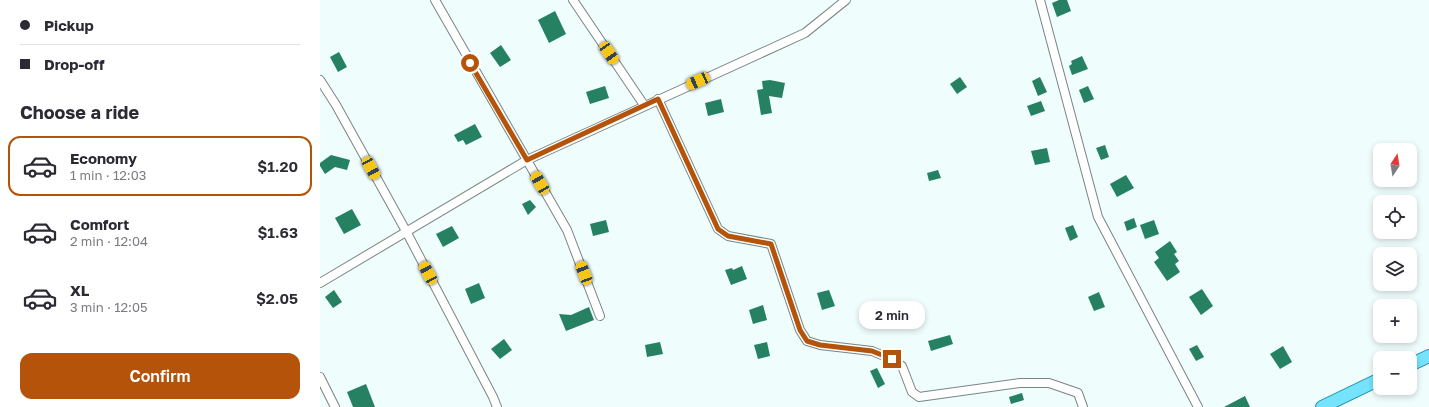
<!DOCTYPE html>
<html lang="en">
<head>
<meta charset="utf-8">
<style>
  body { margin:0; font-family:"Golos Text",sans-serif; background:#f2f2f3; color:#2b2b33; height:100vh; display:flex; flex-direction:column; font-size:15px; white-space:nowrap }
  * { box-sizing:border-box; margin:0 }
  p { font-size:13px; color:#7c7c81 }
  .icon { flex:none; width:22px; height:22px; fill:none; stroke:currentColor; stroke-width:2; stroke-linecap:round; stroke-linejoin:round }
  .map { position:relative; flex:1; overflow:hidden }
  .sheet { display:flex; flex-direction:column; background:#fff; width:320px }
  .sheet>* { flex:none }
  .guide { display:grid; align-content:center; height:88px; padding:0 20px; background:#fff }
  .needle { width:26px; rotate:12deg }
  .fabs { position:absolute; left:1053px; top:143px; display:grid; gap:8px }
  .fabs a { display:grid; place-items:center; width:44px; height:44px; border-radius:8px; background:#fff; box-shadow:0 2px 6px #0003; font-size:20px }
  .end { position:absolute; width:18px; height:18px; margin:-9px; border:5px solid #b45309; background:#fff; box-shadow:0 0 0 2px #fff }
  .from { border-radius:50% }
  .bubble { position:absolute; height:28px; border-radius:12px; background:#fff; box-shadow:0 2px 6px #0003; font-size:13px; font-weight:600; line-height:28px; text-align:center }
  .car { position:absolute; width:12px; height:24px; margin:-12px -6px; border-radius:5px; box-shadow:0 0 3px 1px #0007; background:linear-gradient(#f5c518 24%,#345 0 40%,#f5c518 0 76%,#345 0 86%,#f5c518 0) }
  .guide b { display:flex; align-items:center; gap:14px; height:38px; font-size:15px }
  .guide b+b { border-top:1px solid #e1e1e2 }
  .guide i { width:10px; height:10px; background:#2b2b33 }
  ul { padding:0; list-style:none }
  li { display:flex; align-items:center; gap:12px; height:60px; margin:0 8px 6px; padding:0 12px; border:2px solid transparent; border-radius:12px }
  li div { flex:1 }
  li b { display:block; font-size:15px }
  li em { font-style:normal; font-weight:600 }
  li.on { border-color:#b45309 }
  li>.icon { width:36px; height:36px; stroke-width:1.5 }
  h2 { padding:0 20px; font-size:18px; line-height:48px }
  .cta { display:flex; gap:8px; margin-top:auto; padding:8px 20px }
  .cta a { flex:1; height:46px; border-radius:12px; background:#b45309; color:#fff; font-size:16px; font-weight:600; line-height:46px; text-align:center }
  main { display:flex; flex:1; min-height:0 }
  .map>svg:first-child { display:block }
  .building { fill:#258161 }
  .lines { fill:none; stroke-linecap:round; stroke-linejoin:round }
  .minor-casing { stroke:#788584; stroke-width:10 }
  .primary-casing { stroke:#1990ab; stroke-width:14 }
  .minor { stroke:#fff; stroke-width:8 }
  .primary { stroke:#76e3fc; stroke-width:12 }
  .route { stroke:#b45309; stroke-width:5 }
</style>
</head>
<body>
<main>
<section class="sheet">
<div class="guide">
<b><i class="from"></i>Pickup</b>
<b><i></i>Drop-off</b>
</div>
<h2>Choose a ride</h2>
<ul>
<li class="on"><svg class="icon" aria-label="car" viewBox="0 0 24 24"><path d="M5 17H2v-5l4-1 3-4h7l3 4 3 1v5h-3M9 17h6M6 11h13"/><circle cx="7" cy="17" r="2"/><circle cx="17" cy="17" r="2"/></svg><div><b>Economy</b><p>1 min · 12:03</p></div><em>$1.20</em></li>
<li><svg class="icon" aria-label="car" viewBox="0 0 24 24"><path d="M5 17H2v-5l4-1 3-4h7l3 4 3 1v5h-3M9 17h6M6 11h13"/><circle cx="7" cy="17" r="2"/><circle cx="17" cy="17" r="2"/></svg><div><b>Comfort</b><p>2 min · 12:04</p></div><em>$1.63</em></li>
<li><svg class="icon" aria-label="car" viewBox="0 0 24 24"><path d="M5 17H2v-5l4-1 3-4h7l3 4 3 1v5h-3M9 17h6M6 11h13"/><circle cx="7" cy="17" r="2"/><circle cx="17" cy="17" r="2"/></svg><div><b>XL</b><p>3 min · 12:05</p></div><em>$2.05</em></li>
</ul>
<div class="cta"><a>Confirm</a></div>
</section>
<div class="map">
<svg width="1109" height="407" viewBox="0 0 1109 407">
  <rect width="100%" height="100%" fill="#effdfc"/>
  <g class="building">
    <path d="M739,0H747L751,11L737,17L732,3Z"/>
    <path d="M235,11L246,34L229,43L218,20Z"/>
    <path d="M181,45L191,60L180,67L170,53Z"/>
    <path d="M19,52L27,67L18,72L10,57Z"/>
    <path d="M762,56L768,69L752,75L749,66L752,64L751,61Z"/>
    <path d="M640,77L647,87L637,94L630,84Z"/>
    <path d="M720,77L727,92L718,96L712,81Z"/>
    <path d="M450,80L465,83L462,98L449,96L452,113L441,115L437,90L443,89L442,81Z"/>
    <path d="M285,86L289,98L270,104L266,92Z"/>
    <path d="M768,86L774,99L764,103L759,90Z"/>
    <path d="M401,99L404,112L388,116L385,103Z"/>
    <path d="M721,101L725,111L711,116L707,106Z"/>
    <path d="M155,124L162,137L146,145L143,140L138,142L134,135Z"/>
    <path d="M785,145L789,157L781,160L776,148Z"/>
    <path d="M727,148L730,162L715,165L711,151Z"/>
    <path d="M11,155L30,160L27,170L15,167L5,174L0,166V163Z"/>
    <path d="M618,170L621,178L609,181L607,173Z"/>
    <path d="M806,175L814,188L797,197L790,184Z"/>
    <path d="M210,200L216,207L208,215L202,204Z"/>
    <path d="M32,209L41,225L24,234L15,218Z"/>
    <path d="M814,218L817,227L807,231L804,222Z"/>
    <path d="M286,220L289,232L273,236L270,224Z"/>
    <path d="M834,220L839,234L825,239L820,225Z"/>
    <path d="M753,225L758,237L750,241L745,228Z"/>
    <path d="M132,226L139,238L123,247L116,234Z"/>
    <path d="M850,241L857,252L854,254L859,261L855,264L860,272L847,281L834,262L839,258L835,252Z"/>
    <path d="M422,266L427,279L411,285L405,270L412,268L413,270Z"/>
    <path d="M159,283L165,298L151,304L145,289Z"/>
    <path d="M882,289L893,306L881,315L869,297Z"/>
    <path d="M14,290L22,302L13,308L5,297Z"/>
    <path d="M509,290L515,306L502,310L497,293Z"/>
    <path d="M779,292L785,307L774,311L768,297Z"/>
    <path d="M443,305L447,320L433,324L429,310Z"/>
    <path d="M269,307L274,320L246,331L239,314L251,315Z"/>
    <path d="M630,335L633,344L611,351L608,341Z"/>
    <path d="M184,339L192,350L180,359L171,349Z"/>
    <path d="M340,342L343,354L327,357L325,345Z"/>
    <path d="M447,342L450,356L438,359L434,345Z"/>
    <path d="M877,345L884,357L876,361L869,349Z"/>
    <path d="M963,346L972,362L960,369L950,354Z"/>
    <path d="M557,368L565,384L558,388L550,371Z"/>
    <path d="M46,384L55,407H33L27,392Z"/>
    <path d="M702,393L704,400L691,404L689,397Z"/>
    <path d="M925,396L930,407H904Z"/>
  </g>
  <g class="lines">
    <g class="minor-casing">
      <g id="minor">
        <path d="M115,0L247,230L280,316"/>
        <path d="M253,0L324,105"/>
        <path d="M720,0L778,217L878,407"/>
        <path d="M0,80L16,105L86,231L173,397L177,407"/>
        <path d="M338,99L398,229L408,236L451,244L480,330L487,341L500,345L552,351L571,359L582,366L592,392L599,397L700,383H729L758,393L763,407"/>
        <path d="M0,283L207,160L485,33L526,0"/>
        <path d="M0,377L15,407"/>
      </g>
    </g>
    <g class="primary-casing">
      <g id="primary">
        <path d="M1090,365L1109,356"/>
        <path d="M1002,407L1060,379"/>
      </g>
    </g>
    <use href="#minor" class="minor"/>
    <use href="#primary" class="primary"/>
  </g>
  <g class="lines">
    <path class="route" d="M150,63L207,160L338,99L398,229L408,236L451,244L480,330L487,341L500,345L552,351L572,359"/>
  </g>
</svg>
<div class="fabs">
<a><svg class="needle" viewBox="-14 -14 28 28"><path d="M0-13l5 13h-10z" fill="#e53935"/><path d="M0 13l5-13h-10z" fill="#7c7c81"/></svg></a>
<a><svg class="icon" aria-label="locate" viewBox="0 0 24 24"><circle cx="12" cy="12" r="6"/><path d="M12 2v4M12 18v4M2 12h4M18 12h4"/></svg></a>
<a><svg class="icon" aria-label="layers" viewBox="0 0 24 24"><path d="M12 4l9 5-9 5-9-5zM3 14l9 5 9-5"/></svg></a>
<a>+</a>
<a>−</a>
</div>
<i class="end from" style="left:150px;top:63px"></i>
<i class="end" style="left:572px;top:359px"></i>
<div class="bubble" style="left:539px;top:301px;width:66px">2 min</div>
<i class="car" style="left:289px;top:53px;rotate:146deg"></i>
<i class="car" style="left:378px;top:81px;rotate:246deg"></i>
<i class="car" style="left:51px;top:168px;rotate:151deg"></i>
<i class="car" style="left:220px;top:183px;rotate:330deg"></i>
<i class="car" style="left:108px;top:273px;rotate:332deg"></i>
<i class="car" style="left:264px;top:273px;rotate:339deg"></i>
</div>
</main>
</body>
</html>
